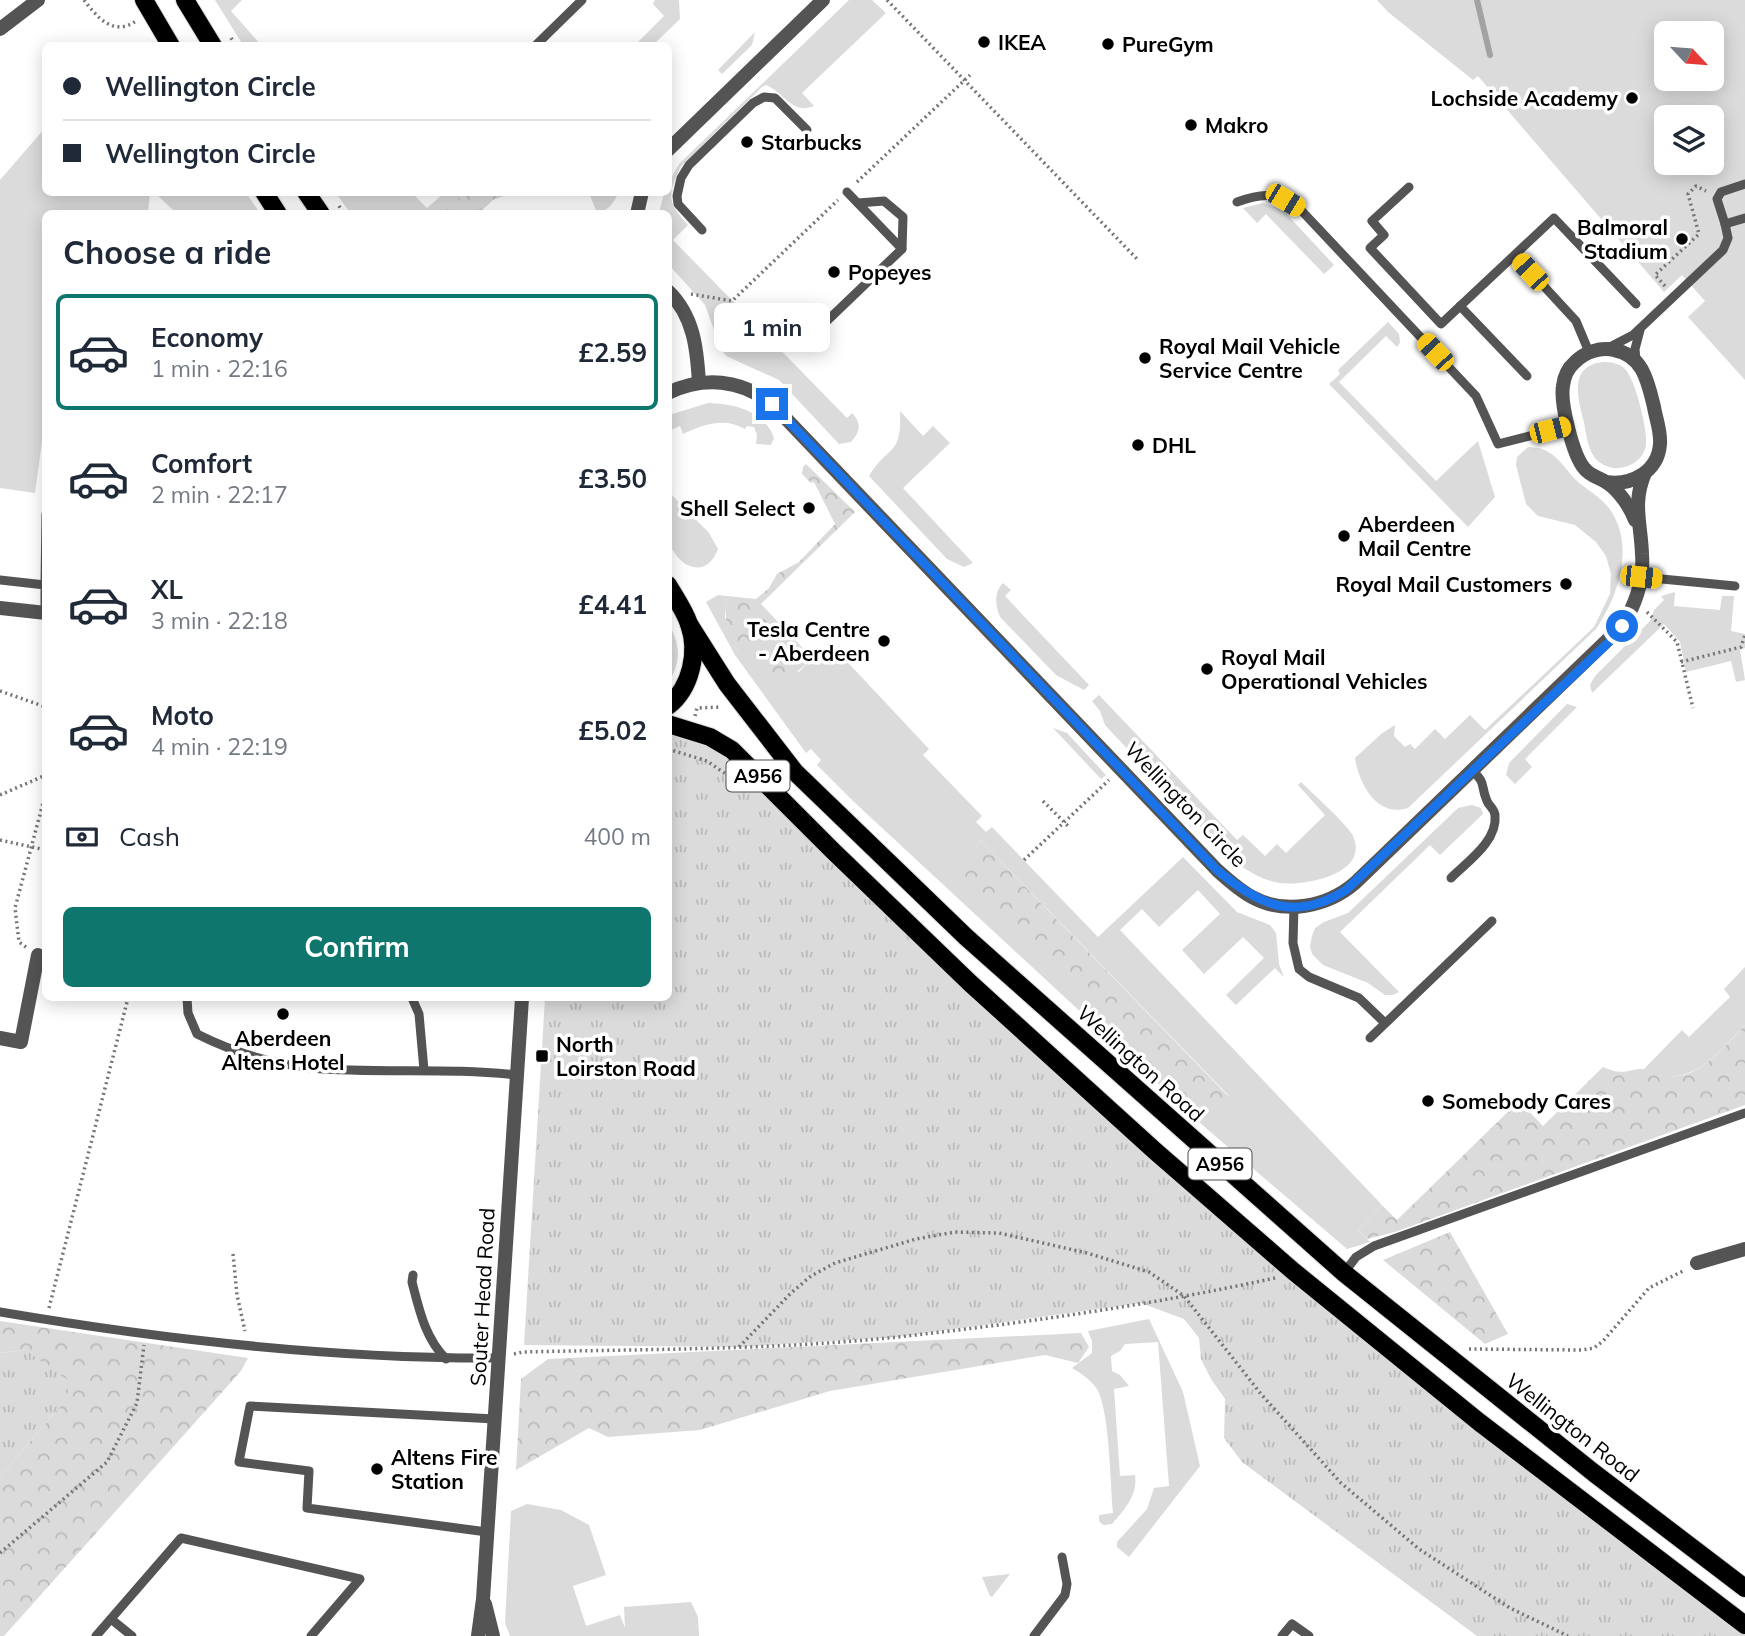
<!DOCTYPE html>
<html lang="en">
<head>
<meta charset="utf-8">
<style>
  body { margin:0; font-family:Mulish,sans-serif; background:#f2f2f3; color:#1f2937; height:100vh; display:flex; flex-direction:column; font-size:26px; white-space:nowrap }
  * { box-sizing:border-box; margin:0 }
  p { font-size:23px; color:#747a83 }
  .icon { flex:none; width:38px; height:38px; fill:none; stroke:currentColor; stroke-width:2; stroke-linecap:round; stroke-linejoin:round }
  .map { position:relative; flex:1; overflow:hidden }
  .side { position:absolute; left:42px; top:210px; width:630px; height:791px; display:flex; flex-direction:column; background:#fff; border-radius:10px; box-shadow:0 4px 18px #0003 }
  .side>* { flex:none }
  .hud { position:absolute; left:42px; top:42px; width:630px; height:154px; border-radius:10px; box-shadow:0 4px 18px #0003; display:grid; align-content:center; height:154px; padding:0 21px; background:#fff }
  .needle { width:46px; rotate:116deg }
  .buttons { position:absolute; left:1654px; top:21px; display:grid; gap:14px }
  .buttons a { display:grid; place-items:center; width:70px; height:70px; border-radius:10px; background:#fff; box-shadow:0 4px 18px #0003; font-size:35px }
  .end { position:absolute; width:32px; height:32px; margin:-16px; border:9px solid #1a73e8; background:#fff; box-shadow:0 0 0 4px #fff }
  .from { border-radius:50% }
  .bubble { position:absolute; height:49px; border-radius:10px; background:#fff; box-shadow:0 4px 18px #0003; font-size:23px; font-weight:700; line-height:49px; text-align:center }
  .car { position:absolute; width:21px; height:42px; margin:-21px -10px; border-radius:9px; box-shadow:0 0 5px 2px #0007; background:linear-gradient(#f5c518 24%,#345 0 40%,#f5c518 0 76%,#345 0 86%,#f5c518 0) }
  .hud b { display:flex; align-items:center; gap:24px; height:66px; font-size:26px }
  .hud b+b { border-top:2px solid #e0e1e3 }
  .hud i { width:18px; height:18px; background:#1f2937 }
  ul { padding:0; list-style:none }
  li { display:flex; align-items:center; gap:21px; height:116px; margin:0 14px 10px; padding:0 7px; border:4px solid transparent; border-radius:10px }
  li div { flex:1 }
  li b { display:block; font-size:26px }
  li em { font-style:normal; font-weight:700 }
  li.active { border-color:#0f766e }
  li>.icon { width:63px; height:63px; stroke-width:1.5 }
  h2 { padding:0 21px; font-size:32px; line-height:84px }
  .pay { display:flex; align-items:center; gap:18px; height:77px; padding:0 21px; font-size:26px }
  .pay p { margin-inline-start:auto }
  .primary-button { display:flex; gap:14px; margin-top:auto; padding:14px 21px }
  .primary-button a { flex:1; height:80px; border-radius:10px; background:#0f766e; color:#fff; font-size:28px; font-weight:700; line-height:80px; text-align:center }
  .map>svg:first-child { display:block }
  .grass { fill:#dbdbdb; fill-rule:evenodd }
  .forest { fill:url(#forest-crowns) }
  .park { fill:url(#park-tufts) }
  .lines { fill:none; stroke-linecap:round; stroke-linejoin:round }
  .stream { stroke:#a2a2a2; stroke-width:6 }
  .primary-casing { stroke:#dbdbdb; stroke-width:20 }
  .path { stroke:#767676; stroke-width:3.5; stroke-dasharray:2 3.5; stroke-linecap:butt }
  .service { stroke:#545454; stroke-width:9 }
  .minor { stroke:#545454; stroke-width:14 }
  .tertiary { stroke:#545454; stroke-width:14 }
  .primary { stroke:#000; stroke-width:18 }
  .route { stroke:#1a73e8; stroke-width:9 }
  .poi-dot { fill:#000; stroke:#fff; stroke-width:2.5 }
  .labels { text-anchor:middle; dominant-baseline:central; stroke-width:7; stroke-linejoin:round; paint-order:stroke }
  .shield { fill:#fff; stroke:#4c4c4c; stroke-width:2 }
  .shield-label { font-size:19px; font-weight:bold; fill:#000 }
  .poi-label { font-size:21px; font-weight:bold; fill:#000; stroke:#fff; text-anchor:start }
  .street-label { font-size:21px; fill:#000; stroke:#fff }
</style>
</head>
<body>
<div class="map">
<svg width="1745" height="1636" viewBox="0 0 1745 1636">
  <defs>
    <pattern id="forest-crowns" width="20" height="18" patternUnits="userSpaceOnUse" patternTransform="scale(1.75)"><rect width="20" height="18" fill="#dbdbdb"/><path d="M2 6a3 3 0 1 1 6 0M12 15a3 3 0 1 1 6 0" fill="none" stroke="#bababa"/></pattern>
    <pattern id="park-tufts" width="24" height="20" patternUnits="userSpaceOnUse" patternTransform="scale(1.75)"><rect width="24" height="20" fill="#dbdbdb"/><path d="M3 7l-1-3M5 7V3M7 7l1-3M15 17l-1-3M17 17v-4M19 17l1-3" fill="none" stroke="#bababa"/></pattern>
  </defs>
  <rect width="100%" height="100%" fill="#fff"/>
  <g class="grass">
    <path d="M215,0H242L231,11L261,45H243Z"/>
    <path d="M655,0H679L680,19L653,45H635L664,16L653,4Z"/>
    <path d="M849,0H872L886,13L802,93L814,106C792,115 785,93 766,85L762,87L681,166C667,195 667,202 688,225L673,240L847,418L852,413C862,423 860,432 851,442L839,444L779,380L726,356L720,347L705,305L669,265L668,214L659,213L664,193L668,192L669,182L679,164Z"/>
    <path d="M1377,0H1745V380L1688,317L1705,301L1682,275L1664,292L1478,76L1473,80L1388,12ZM1666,33H1712V79H1666ZM1666,117H1712V163H1666Z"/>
    <path d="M755,32L752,45L722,74L718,70Z"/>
    <path d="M45,128L46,192L150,193L148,213L46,214V412L35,493L0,488V180Z"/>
    <path d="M155,193H246L260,213H176Z"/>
    <path d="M336,193H412L427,208L444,193H465L442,214L350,213Z"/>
    <path d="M589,193V192L618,193C615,202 607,212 597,213Z"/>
    <path d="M1263,203L1283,210L1334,265L1324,274L1266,214L1257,223L1243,208Z"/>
    <path d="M1388,322L1399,334L1400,343L1397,347L1386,336L1339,382L1436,481L1478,441L1495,497L1468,527L1329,384L1340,374L1338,370Z"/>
    <path d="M1603,362C1611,362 1618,363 1624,368C1635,377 1648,431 1646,445C1644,458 1632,467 1619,468C1611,469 1601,465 1595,458C1588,449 1586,434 1584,422C1578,398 1568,366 1603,362Z"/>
    <path d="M708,403C734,404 764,410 774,438L771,445L756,444L757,435L754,427L747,426L745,429C725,417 703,424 683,434L680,426L669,431V415Z"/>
    <path d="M900,411L923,436L933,426L950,443L903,488L973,563L964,567L947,559L869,476C888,444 902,458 900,411Z"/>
    <path d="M1528,447C1553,447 1560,463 1575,479C1586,490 1603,498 1611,511C1635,548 1618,596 1596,629L1408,808C1377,818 1359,784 1355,758L1381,734L1395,725L1394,736L1405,747L1410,744L1415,749L1435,729L1445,739L1470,715L1485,730L1594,627L1610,594L1611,574L1606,556L1596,542L1575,525L1538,516L1526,504L1516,465L1517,457Z"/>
    <path d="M668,491L709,533L718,549C706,581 677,567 669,541C665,530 668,504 668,491Z"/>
    <path d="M1003,583L1011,590L1005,596L1089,685L1084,690L1056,675L1000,617C995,605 994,592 1003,583Z"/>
    <path d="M1675,592L1674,606L1720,610L1722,596H1734L1731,631L1745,634V648L1740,650L1745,680L1736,682L1731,661L1686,672L1680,642L1664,624L1592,693L1590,685L1595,676L1650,621L1654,610L1664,600L1661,596Z"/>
    <path d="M718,595L727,596L725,617L736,649L799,672L812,658L819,665L839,646L842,649L839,653L929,749L923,755L982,816L976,822L986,832L992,827L1098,937L1183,857L1237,912L1270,925L1276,933L1279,964L1284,977L1275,968L1236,1005L1226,995L1264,958L1243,937L1204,974L1182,950L1220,914L1198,890L1159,927L1142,909L1120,930L1382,1205L1358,1230L1370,1242L1347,1249L1207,1129L853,801L817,765L821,760L811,749L806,753L735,655L706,602ZM980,840L1231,1098L960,886Z"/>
    <path d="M668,623C680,643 682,661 669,681Z"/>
    <path d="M1099,695L1237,840L1243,835L1265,856L1277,844L1286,853L1325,815L1298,785L1301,782C1311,792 1349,826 1353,836C1370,874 1305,886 1280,883C1259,880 1239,866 1224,852L1105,725L1100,711L1092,701Z"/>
    <path d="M1567,704L1577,707L1525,759L1532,767L1515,784L1506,775L1509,763Z"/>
    <path d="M1053,728L1067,733L1106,775L1101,779Z"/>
    <path d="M1472,805L1481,808L1483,814L1440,855L1430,845L1340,932L1399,992L1393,995H1385L1368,983L1323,965L1312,954L1310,946L1312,936L1315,928L1324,922L1348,913L1458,808Z"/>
    <path d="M1745,967V1025C1726,1044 1705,1073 1676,1076C1666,1077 1653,1071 1644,1069L1682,1030L1689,1037L1730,997L1724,989Z"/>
    <path d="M1149,1319L1183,1392L1200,1466L1129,1557L1117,1547V1542L1147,1509L1154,1488L1169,1486L1158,1342L1125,1344L1120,1351L1111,1356L1112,1371L1120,1375L1129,1386L1114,1389L1120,1476L1135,1475C1138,1495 1125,1509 1112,1524L1103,1525L1099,1521V1515L1113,1513C1110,1484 1110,1412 1097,1389C1091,1380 1081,1373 1072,1368L1092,1353V1341L1088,1331Z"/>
    <path d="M527,1504L561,1510L589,1525L606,1575L573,1586L586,1626L620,1615L625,1628L624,1607L691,1602L698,1617L699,1636H510L505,1623L511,1511Z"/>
    <path d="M1010,1574L992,1597L990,1596L982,1577Z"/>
  </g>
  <g class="forest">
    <path d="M465,193L511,192V193L493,200L479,213H442Z"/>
    <path d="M806,464L855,512L761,604L812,658C794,677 786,681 761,668C729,651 723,631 727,596L756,599L769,588L777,574L799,562L835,524L814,482L811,483L802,474L803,467Z"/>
    <path d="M980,840L1231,1099L1192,1100L959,886Z"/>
    <path d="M1745,1025V1105L1395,1232L1367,1239L1358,1230L1382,1205L1397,1220L1519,1101L1543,1126L1603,1067C1625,1077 1627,1068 1645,1069C1654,1070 1663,1075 1672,1076C1699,1079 1728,1043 1745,1025Z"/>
    <path d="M1450,1232L1508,1334L1485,1344L1383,1260Z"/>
    <path d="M0,1321L248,1358L241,1371L4,1636H0V1477L63,1403L25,1350L0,1353Z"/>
    <path d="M1081,1333L1089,1347L1078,1363L1045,1355L830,1391L700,1430L608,1437L589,1428L516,1470L521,1379L548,1359Z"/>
  </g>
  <g class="park">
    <path d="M669,724L711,737L1155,1151L1745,1625V1636H1477L1242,1462L1224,1438L1225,1399L1211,1379L1201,1359L1199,1338L1184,1319L1141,1303L897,1337L739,1347L524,1345L545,998H668Z"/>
    <path d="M25,1350L68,1380V1392L63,1403L0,1477V1353Z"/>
  </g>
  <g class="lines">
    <path class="stream" d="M1477,0L1490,55"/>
    <g class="primary-casing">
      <g id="primary">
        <path d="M144,0L171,46"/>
        <path d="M185,0L213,46"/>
        <path d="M264,192L278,214"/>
        <path d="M306,192L321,214"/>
        <path d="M668,585C675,597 685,611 689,624C699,652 691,688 668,706"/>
        <path d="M689,624L727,684L795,772L966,937L1344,1273L1594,1473L1745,1588"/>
        <path d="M668,724L710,737L732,750L833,851L970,983L1155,1151L1293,1271L1479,1422L1745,1625"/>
      </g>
    </g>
    <g class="path">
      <path d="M84,0C97,17 113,37 136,21"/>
      <path d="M887,0L1137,259"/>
      <path d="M231,38L236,46"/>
      <path d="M857,182L970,75"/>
      <path d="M339,206L344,214"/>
      <path d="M1665,286L1655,275L1699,234L1688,194L1696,186L1706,191"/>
      <path d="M691,294L732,301L838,200"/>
      <path d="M1647,612L1677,642L1693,708"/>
      <path d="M1681,662L1741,647L1745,635"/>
      <path d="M0,691L46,707"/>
      <path d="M695,716L697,708L720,707"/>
      <path d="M668,749L707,761L730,777"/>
      <path d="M0,795L46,775"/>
      <path d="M1043,801L1068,826"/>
      <path d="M0,840L46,850"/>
      <path d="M1024,860L1109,780"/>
      <path d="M26,947L19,942L15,908L46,792"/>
      <path d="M233,1254L237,1295L245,1331"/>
      <path d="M49,1308L128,998"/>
      <path d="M739,1347L791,1293L811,1276L835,1263L916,1239L955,1232L999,1233L1087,1253L1149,1272L1184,1296L1261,1394L1341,1483L1419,1549L1510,1608L1568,1636"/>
      <path d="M1469,1349L1582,1350L1594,1348L1603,1341L1649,1288L1683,1271"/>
      <path d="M514,1354L523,1352C648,1349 774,1350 898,1337C1024,1323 1151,1305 1275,1278"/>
      <path d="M0,1553L107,1462L137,1403L144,1345"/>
    </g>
    <g class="service">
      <path d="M535,46L582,0"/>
      <path d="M1745,184L1721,192L1717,199L1725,224L1745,218"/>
      <path d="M1409,187L1372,221L1384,235L1370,248L1441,324L1554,218L1636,304"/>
      <path d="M1237,202C1265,192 1273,193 1299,208L1476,396L1498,444L1569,426"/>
      <path d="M858,203L884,201L903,217L902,249"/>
      <path d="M702,230L678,204L677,196L681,178L689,165L753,103L764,97L775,98L807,130"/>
      <path d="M1515,255L1576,321L1589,352"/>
      <path d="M1460,306L1527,376"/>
      <path d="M806,341L902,249L847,192"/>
      <path d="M1608,348L1633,335L1723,250L1728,238L1725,224"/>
      <path d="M1636,360L1635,349L1640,330"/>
      <path d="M1641,577L1735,586"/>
      <path d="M0,580L45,585V613"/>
      <path d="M45,585L46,514"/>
      <path d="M1451,878C1467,862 1498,841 1495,815C1494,808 1489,806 1487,801C1480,785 1487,785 1473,771"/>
      <path d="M1294,907L1293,943L1299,969L1309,977L1359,998L1385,1023"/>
      <path d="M187,998L188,1013L197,1034C231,1051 272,1064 311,1068C379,1074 448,1067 516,1075"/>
      <path d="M412,998L419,1014L424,1070"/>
      <path d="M1370,1038L1492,921"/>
      <path d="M1344,1273L1356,1257L1374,1246L1745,1113"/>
      <path d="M413,1275L412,1282C419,1309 425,1338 446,1359"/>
      <path d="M0,1312C165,1340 332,1359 499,1358"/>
      <path d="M487,1532L307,1508L309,1471L239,1462L250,1406L495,1419"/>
      <path d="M111,1619L132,1636"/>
      <path d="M96,1636L181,1538L360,1579L311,1636"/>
      <path d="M1034,1636L1065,1595L1067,1584L1062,1557"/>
      <path d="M1282,1636L1292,1624L1309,1636"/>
    </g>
    <g class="minor">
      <path d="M0,29L38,0"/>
      <path d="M668,150L823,0"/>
      <path d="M637,214L642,192"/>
      <path d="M668,291C694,316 697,349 699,383"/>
      <path d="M668,393C703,376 741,379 772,404L1217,870C1228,880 1239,890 1252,897C1285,915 1327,907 1355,883L1622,626C1636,604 1644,580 1642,554C1641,523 1632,503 1645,473"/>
      <path d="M1606,482C1631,486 1658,472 1660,444C1661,431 1656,419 1654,407C1648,382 1643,355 1614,350C1600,347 1585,352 1575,362C1568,368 1564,377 1563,386C1560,403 1573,455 1584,468C1590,476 1598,477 1606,482C1619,490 1630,507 1635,520"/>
      <path d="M0,1038L21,1042L38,955"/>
      <path d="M1697,1263L1745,1249"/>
    </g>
    <g class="tertiary">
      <path d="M0,608L46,613"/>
      <path d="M485,1604L493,1636"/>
      <path d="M478,1636L483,1599L522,998"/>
    </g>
    <use href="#primary" class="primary"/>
  </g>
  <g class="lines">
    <path class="route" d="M772,404L1217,870C1260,906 1295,922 1346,890L1610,641L1622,626"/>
  </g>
  <g class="poi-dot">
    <circle cx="984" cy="42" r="7"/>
    <circle cx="1108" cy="44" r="7"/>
    <circle cx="1632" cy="98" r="7"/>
    <circle cx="1191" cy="125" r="7"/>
    <circle cx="747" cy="142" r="7"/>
    <circle cx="1682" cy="239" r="7"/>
    <circle cx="834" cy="272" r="7"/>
    <circle cx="1145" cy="358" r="7"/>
    <circle cx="1138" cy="445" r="7"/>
    <circle cx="809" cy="508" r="7"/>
    <circle cx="1344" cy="536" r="7"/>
    <circle cx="1566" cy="584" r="7"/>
    <circle cx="884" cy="641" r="7"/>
    <circle cx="1207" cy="669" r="7"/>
    <circle cx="283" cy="1014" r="7"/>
    <rect x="535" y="1049" width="14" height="14" rx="3.5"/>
    <circle cx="1428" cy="1101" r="7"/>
    <circle cx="377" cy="1469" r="7"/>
  </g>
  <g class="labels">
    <g class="shield">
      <rect x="726.5" y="760.5" width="63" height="31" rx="5"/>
      <rect x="1188.5" y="1148.5" width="63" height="31" rx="5"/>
    </g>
    <g class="shield-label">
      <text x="758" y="776">A956</text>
      <text x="1220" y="1164">A956</text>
    </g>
    <g class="poi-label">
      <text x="998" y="42">IKEA</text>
      <text x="1122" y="44">PureGym</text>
      <text x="1618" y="98" text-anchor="end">Lochside Academy</text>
      <text x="1205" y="125">Makro</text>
      <text x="761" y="142">Starbucks</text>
      <text x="1668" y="227" text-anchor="end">Balmoral<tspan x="1668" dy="24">Stadium</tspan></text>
      <text x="848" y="272">Popeyes</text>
      <text x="1159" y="346">Royal Mail Vehicle<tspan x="1159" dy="24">Service Centre</tspan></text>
      <text x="1152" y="445">DHL</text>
      <text x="795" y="508" text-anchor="end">Shell Select</text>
      <text x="1358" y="524">Aberdeen<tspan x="1358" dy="24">Mail Centre</tspan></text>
      <text x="1552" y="584" text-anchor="end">Royal Mail Customers</text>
      <text x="870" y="629" text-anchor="end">Tesla Centre<tspan x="870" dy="24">- Aberdeen</tspan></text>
      <text x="1221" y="657">Royal Mail<tspan x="1221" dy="24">Operational Vehicles</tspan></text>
      <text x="283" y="1038" text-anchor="middle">Aberdeen<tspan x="283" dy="24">Altens Hotel</tspan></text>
      <text x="556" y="1044">North<tspan x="556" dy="24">Loirston Road</tspan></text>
      <text x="1442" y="1101">Somebody Cares</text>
      <text x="391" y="1457">Altens Fire<tspan x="391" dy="24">Station</tspan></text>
    </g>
    <g class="street-label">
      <text transform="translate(1186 804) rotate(46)">Wellington Circle</text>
      <text transform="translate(1141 1063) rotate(42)">Wellington Road</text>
      <text transform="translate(482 1297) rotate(-87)">Souter Head Road</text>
      <text transform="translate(1573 1427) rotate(38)">Wellington Road</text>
    </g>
  </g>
</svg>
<div class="buttons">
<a><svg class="needle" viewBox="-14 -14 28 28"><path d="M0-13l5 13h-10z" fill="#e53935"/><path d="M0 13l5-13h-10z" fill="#747a83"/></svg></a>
<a><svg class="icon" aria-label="layers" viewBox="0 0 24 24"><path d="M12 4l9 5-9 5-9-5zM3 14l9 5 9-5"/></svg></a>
</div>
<i class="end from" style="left:1622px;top:626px"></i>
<i class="end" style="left:772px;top:404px"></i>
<div class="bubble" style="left:714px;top:303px;width:116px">1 min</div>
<i class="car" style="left:1285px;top:200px;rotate:121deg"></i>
<i class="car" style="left:1530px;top:272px;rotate:317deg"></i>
<i class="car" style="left:1435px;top:352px;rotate:317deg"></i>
<i class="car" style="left:1550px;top:430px;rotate:76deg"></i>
<i class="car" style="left:1641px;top:577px;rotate:96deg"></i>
<div class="hud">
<b><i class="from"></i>Wellington Circle</b>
<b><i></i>Wellington Circle</b>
</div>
<section class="side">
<h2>Choose a ride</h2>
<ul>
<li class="active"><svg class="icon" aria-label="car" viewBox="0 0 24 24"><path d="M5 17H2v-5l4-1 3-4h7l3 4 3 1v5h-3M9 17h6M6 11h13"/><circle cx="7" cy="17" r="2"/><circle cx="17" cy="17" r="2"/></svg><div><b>Economy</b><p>1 min · 22:16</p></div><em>£2.59</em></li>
<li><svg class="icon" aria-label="car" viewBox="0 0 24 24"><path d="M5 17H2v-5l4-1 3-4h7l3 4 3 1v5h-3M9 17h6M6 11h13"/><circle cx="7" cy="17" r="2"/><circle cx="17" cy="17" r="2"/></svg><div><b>Comfort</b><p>2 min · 22:17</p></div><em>£3.50</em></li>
<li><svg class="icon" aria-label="car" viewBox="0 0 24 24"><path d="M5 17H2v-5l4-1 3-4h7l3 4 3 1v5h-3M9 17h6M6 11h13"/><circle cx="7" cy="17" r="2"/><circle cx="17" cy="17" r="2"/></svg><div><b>XL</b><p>3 min · 22:18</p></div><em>£4.41</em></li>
<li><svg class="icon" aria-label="car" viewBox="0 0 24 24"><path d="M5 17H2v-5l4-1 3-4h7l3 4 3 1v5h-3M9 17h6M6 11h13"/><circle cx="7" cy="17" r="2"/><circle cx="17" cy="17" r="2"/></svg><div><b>Moto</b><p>4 min · 22:19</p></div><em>£5.02</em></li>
</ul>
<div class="pay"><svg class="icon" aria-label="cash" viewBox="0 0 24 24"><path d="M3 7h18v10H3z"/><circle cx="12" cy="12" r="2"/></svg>Cash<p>400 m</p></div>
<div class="primary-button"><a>Confirm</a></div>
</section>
</div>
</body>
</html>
